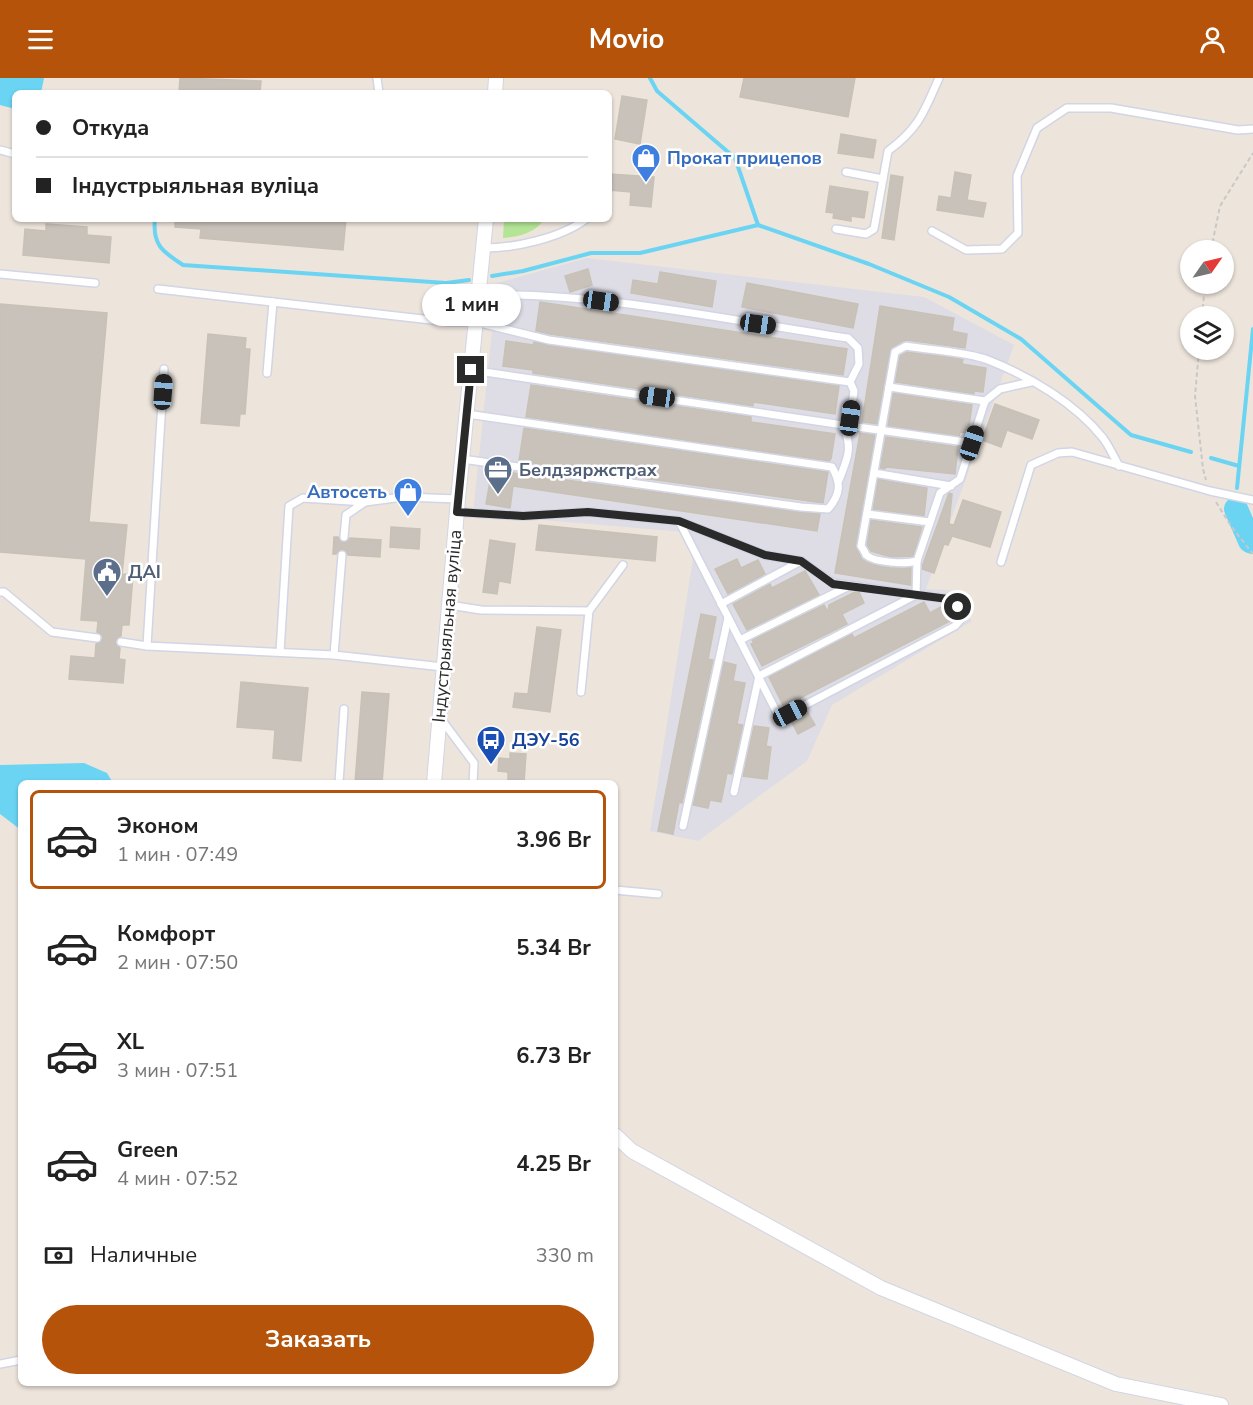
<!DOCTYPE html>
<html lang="ru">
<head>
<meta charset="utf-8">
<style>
  body { margin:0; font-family:"Nunito Sans",sans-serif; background:#f6f6f6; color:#222; height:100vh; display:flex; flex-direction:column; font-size:22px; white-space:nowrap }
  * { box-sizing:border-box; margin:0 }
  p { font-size:20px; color:#767676 }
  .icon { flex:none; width:33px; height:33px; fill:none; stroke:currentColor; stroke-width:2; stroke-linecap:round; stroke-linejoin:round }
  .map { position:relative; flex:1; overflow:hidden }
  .side { position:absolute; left:18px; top:702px; width:600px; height:606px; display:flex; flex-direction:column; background:#fff; border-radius:9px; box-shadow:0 2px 4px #0004 }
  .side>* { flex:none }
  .guide { position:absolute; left:12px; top:12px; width:600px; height:132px; border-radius:9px; box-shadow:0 2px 4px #0004; display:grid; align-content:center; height:132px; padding:0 24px; background:#fff }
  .needle { width:39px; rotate:56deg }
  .buttons { position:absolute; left:1180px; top:162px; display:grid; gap:12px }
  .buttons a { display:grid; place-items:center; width:54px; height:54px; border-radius:50%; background:#fff; box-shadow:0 2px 4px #0004; font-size:30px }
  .end { position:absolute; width:27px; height:27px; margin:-14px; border:8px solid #2a2a2a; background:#fff; box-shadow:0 0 0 3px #fff }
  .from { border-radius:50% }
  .bubble { position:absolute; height:42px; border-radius:21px; background:#fff; box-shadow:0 2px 4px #0004; font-size:20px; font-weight:700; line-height:42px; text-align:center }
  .car { position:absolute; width:18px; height:36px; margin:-18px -9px; border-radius:8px; box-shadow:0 0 4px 2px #0007; background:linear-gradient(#222 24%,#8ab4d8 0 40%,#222 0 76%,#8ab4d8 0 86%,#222 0) }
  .guide b { display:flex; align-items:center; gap:21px; height:57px; font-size:22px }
  .guide b+b { border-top:2px solid #e0e0e0 }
  .guide i { width:15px; height:15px; background:#222 }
  ul { padding:10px 0 0; list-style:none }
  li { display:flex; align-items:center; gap:18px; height:99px; margin:0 12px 9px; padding:0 12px; border:3px solid transparent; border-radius:9px }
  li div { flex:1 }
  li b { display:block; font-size:22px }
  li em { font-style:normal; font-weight:700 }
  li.selected { border-color:#b45309 }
  li>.icon { width:54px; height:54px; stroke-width:1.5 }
  .pay { display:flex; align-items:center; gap:15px; height:66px; padding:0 24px; font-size:22px }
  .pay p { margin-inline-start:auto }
  .primary-button { display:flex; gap:12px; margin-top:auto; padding:12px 24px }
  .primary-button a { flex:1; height:69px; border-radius:36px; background:#b45309; color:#fff; font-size:24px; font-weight:700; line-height:69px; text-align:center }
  header { display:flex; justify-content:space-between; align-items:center; height:78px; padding:0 24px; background:#b45309; color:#fff; font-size:27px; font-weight:700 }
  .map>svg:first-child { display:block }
  .industrial { fill:#dedce5 }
  .green { fill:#b4e596 }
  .water { fill:#6bd4f3 }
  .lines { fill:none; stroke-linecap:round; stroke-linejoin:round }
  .stream { stroke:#6bd4f3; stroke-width:4 }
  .river { stroke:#6bd4f3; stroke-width:24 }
  .building { fill:#c8c2bb; stroke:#c8c1b5; stroke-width:1.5 }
  .service-casing { stroke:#d1d5e4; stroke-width:10 }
  .minor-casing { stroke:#d1d5e4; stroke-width:16 }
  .path { stroke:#c8c8c8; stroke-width:2; stroke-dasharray:4.5 3; stroke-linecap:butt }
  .service { stroke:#fff; stroke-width:7 }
  .minor { stroke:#fff; stroke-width:14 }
  .route { stroke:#2a2a2a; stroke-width:8 }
  .labels { text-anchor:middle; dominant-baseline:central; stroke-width:5; stroke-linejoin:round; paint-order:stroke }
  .shop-label { font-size:18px; font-weight:bold; fill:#366cbe; stroke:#fff; text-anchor:start }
  .service-label { font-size:18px; font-weight:bold; fill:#4e5e75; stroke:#fff; text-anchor:start }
  .street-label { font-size:18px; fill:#2a2a2a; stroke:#fff }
  .transit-label { font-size:18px; font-weight:bold; fill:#164399; stroke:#fff; text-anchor:start }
</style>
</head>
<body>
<header><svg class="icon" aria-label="menu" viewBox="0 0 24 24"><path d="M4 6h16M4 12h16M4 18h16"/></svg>Movio<svg class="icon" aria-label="person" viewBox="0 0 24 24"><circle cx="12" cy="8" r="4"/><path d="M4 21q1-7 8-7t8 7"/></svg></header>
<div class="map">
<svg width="1253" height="1327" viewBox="0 0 1253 1327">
  <rect width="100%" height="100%" fill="#ede5dc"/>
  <path class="industrial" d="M587,180L924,219L1014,267L926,511L949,512L972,543L832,627L807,683L698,763L650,753L694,474L684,454L473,436L497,205Z"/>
  <path class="green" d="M504,141H544C536,155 518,159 503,160Z"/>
  <g class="water">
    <path d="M0,0H44L41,15H15V31L0,27Z"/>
    <path d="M84,685L107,695L113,705H21V752L0,736V687Z"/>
  </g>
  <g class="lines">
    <g class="stream">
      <path d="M650,0L657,13L735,80L758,147"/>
      <path d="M155,141C152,167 163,174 183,187L446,205L469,202"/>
      <path d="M492,198L523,193L591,175H640L758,147L869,186L949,219L1021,261L1131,357L1191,374"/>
      <path d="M1211,380L1239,388"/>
      <path d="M1237,410L1253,251"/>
    </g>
    <path class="river" d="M1236,431L1250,463L1253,464"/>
  </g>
  <g class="building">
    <path d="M180,0L261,3L260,15H179Z"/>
    <path d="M744,0H855L848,39L740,19Z"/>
    <path d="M622,18L647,22L640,66L615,61Z"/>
    <path d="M841,56L876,62L873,80L838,75Z"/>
    <path d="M955,94L971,97L967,122L986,125L983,139L937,132L939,118L951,120Z"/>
    <path d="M609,96L654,99L651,129L630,127L631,114L609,112Z"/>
    <path d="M891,97L903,99L894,162L882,160Z"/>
    <path d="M830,108L868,114L864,140L851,138V143L833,140L834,135L826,134Z"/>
    <path d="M175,141H346L343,172L200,160L201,151L175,149Z"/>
    <path d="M46,146L87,149V157L111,159L109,185L23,177L25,151L46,153Z"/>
    <path d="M588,191L592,207L570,214L565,198Z"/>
    <path d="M660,194L716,203L712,229L631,215L633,202L658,206Z"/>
    <path d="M747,205L858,226L853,250L742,229Z"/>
    <path d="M540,224L847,271L843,297L550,256L536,253Z"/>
    <path d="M0,226L107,235L89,444L127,447L122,496L133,497L129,547H122L121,558L115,564L120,570L119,581L125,582L123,605L69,601L71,578L95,580L96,566L102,561V557L97,554L98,543L81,542L86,481L0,474Z"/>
    <path d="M880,228L954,240L952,253L967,256L965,270L907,262L891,270L877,346L862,344Z"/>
    <path d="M208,256L246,260L245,271H250L245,336H240L239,348L201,345Z"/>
    <path d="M506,263L533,267L534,264L839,308L835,336L753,324V328L533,295V292L503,288Z"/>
    <path d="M907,274L963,281L962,286L986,290L983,314L974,313V316L895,304L900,278Z"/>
    <path d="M531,307L751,339V344L835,356L831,381L829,383L526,339Z"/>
    <path d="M893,315L972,327L968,355L960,354L959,358L888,348Z"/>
    <path d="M995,326L1039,342L1032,361L1007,352L1001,369L982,362Z"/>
    <path d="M524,350L828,394L823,425L519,383Z"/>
    <path d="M860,355L875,357L856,470L862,481L868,485L890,490H911V507L835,495Z"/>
    <path d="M886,359L958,369L955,396L886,389L885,391L880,390Z"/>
    <path d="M492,392L820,436L817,453L513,408L510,430L486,426Z"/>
    <path d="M878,401L927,410L924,438L873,431Z"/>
    <path d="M949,415L952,416L949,446L954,447L963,422L1001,434L990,469L952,458L948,467L944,466L934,495L922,491V489Z"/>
    <path d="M871,442L922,449L913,478L891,479L871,473L867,467Z"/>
    <path d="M539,447L657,459L655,483L536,472Z"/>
    <path d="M391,449L420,451L419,471L390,469Z"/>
    <path d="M334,459H338L344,465L350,460L381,462L380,479L348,477L342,471L336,476H333Z"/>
    <path d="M490,462L515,466L510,505L499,503L497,516L483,514Z"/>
    <path d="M737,481L741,490L758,482L765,496L728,516L715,491Z"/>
    <path d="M805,493L819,517L747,552L733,526L770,506L772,510Z"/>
    <path d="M855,514H859L864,525L842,536L847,546L762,588L751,566L754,565L752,562L824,527L828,534L829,527Z"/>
    <path d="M924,524L930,535L946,526L954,541L800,620L801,623L789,629H784L769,599L852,556L854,560Z"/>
    <path d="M701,536L716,539L708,581L713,582L682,725L679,724L673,756L658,753Z"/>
    <path d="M537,549L561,552L550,634L513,629L515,615L528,616Z"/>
    <path d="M724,584L736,587L733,603L745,605L737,646L743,647L732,696L727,695L721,724L710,722L708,730L693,727Z"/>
    <path d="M241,604L308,610L301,683L273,680L275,652L237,649Z"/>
    <path d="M362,614L389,616L382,705H355Z"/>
    <path d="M807,633L815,647L798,656L790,641Z"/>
    <path d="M754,648L769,650L766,668L771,669L767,701L743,698Z"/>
    <path d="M510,675L526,676L524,705H508V694L498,693L499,680L510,681Z"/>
  </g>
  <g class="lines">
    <g class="service-casing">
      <g id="service">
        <path d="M377,0L379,15"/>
        <path d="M0,72L15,76"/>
        <path d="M846,94L883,101"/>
        <path d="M836,151L866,156L874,151L888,73C919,50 924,34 939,0"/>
        <path d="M932,153L966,172L1002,171L1018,155L1017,98L1037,50L1067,30H1111L1238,52L1253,51"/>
        <path d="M484,170C515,170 561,160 586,141"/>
        <path d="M0,196L95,205"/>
        <path d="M158,211L449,244H476L549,262L850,304L854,313L850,340L843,347L471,292"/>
        <path d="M479,217C600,214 727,242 848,260L858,270L859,286L850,304"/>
        <path d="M267,295L273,224"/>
        <path d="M1031,304L1000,311L985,323L960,401L940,415L917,483C906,486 875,485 866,477C866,476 862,469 861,468L895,274L906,268C929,272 968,274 988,282C1029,298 1075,325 1103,360C1109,368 1114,379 1119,388"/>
        <path d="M889,309L985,323"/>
        <path d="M462,381L801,429L828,431C841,416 841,405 832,389L467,336"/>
        <path d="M874,395L951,408"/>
        <path d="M839,402C848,379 853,370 843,347L972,365"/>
        <path d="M457,434L523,438L588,434L679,443L765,477L801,483L833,505L948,521L958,529L962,540L955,548L790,635H777L679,443"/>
        <path d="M867,436L930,444"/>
        <path d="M344,459L346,437L365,424L403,419L458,421"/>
        <path d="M1001,484L1031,387L1058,375L1072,374L1210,413L1253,422"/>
        <path d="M0,514H4L52,554L97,560"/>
        <path d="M721,526L801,483"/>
        <path d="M449,527L481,532L589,533L623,487"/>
        <path d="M740,562L849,508"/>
        <path d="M121,564L147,568L334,577L443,589"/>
        <path d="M147,568L164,291"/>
        <path d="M280,574L289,428L303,420L365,424"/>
        <path d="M334,577L342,477"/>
        <path d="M581,614L589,533"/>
        <path d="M441,641L474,685L473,705"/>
        <path d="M339,705L344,631"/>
        <path d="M734,714L759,598L916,517L917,483"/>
        <path d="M683,748L728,540"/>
        <path d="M615,812L658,816"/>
        <path d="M0,1286L21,1282"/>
      </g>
    </g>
    <g class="minor-casing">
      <g id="minor">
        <path d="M495,15L496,0"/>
        <path d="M434,705L458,421L486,141"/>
        <path d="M615,1057L632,1073L881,1210L1116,1306L1221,1327"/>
      </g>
    </g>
    <g class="path">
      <path d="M1211,172L1220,128L1253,75"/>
      <path d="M1202,238L1205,206"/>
      <path d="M1199,272L1195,318L1203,391L1206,402"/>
      <path d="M1216,424L1231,448L1253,476"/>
    </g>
    <use href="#service" class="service"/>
    <use href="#minor" class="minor"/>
  </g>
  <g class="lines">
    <path class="route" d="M471,292L457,434L523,438L588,434L679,443L765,477L801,483L833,506L948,521L958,529"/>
  </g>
  <defs>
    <g id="shop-pin" transform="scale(1.5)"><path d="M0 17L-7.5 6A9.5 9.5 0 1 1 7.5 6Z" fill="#3f7fe0" stroke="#fff"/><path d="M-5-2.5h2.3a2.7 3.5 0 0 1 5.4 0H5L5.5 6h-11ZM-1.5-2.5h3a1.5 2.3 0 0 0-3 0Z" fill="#fff"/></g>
    <g id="office-pin" transform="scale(1.5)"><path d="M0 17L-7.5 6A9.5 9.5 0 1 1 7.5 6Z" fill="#5c6f8a" stroke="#fff"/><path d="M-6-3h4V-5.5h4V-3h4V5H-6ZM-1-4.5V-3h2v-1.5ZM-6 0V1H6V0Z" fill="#fff"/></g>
    <g id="civic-pin" transform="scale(1.5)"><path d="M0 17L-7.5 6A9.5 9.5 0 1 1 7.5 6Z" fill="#5c6f8a" stroke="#fff"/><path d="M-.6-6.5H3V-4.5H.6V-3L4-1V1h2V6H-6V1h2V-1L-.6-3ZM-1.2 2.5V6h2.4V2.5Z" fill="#fff"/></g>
    <g id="bus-pin" transform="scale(1.5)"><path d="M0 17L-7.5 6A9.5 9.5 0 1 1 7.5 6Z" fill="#1a4fb4" stroke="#fff"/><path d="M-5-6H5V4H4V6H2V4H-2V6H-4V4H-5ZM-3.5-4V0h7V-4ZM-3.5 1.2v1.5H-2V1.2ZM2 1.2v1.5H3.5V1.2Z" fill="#fff"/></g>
  </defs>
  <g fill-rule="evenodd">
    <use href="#shop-pin" x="646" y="80"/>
    <use href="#office-pin" x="498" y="392"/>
    <use href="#shop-pin" x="408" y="414"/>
    <use href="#civic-pin" x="107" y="494"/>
    <use href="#bus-pin" x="491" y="662"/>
  </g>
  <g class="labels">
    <g class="shop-label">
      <text x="667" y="80">Прокат прицепов</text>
      <text x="387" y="414" text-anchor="end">Автосеть</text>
    </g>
    <g class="service-label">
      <text x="519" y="392">Белдзяржстрах</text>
      <text x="128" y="494">ДАІ</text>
    </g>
    <g class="street-label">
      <text transform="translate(447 548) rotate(-85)">Індустрыяльная вуліца</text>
    </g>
    <g class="transit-label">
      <text x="512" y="662">ДЭУ-56</text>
    </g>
  </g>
</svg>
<div class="buttons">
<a><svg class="needle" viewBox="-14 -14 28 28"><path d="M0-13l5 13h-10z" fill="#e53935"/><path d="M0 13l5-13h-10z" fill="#767676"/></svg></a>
<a><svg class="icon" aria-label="layers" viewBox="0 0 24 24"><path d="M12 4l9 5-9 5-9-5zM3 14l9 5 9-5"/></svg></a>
</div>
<i class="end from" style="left:958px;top:529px"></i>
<i class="end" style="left:471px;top:292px"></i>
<div class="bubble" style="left:422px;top:206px;width:99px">1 мин</div>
<i class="car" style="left:601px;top:223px;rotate:98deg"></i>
<i class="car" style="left:758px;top:246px;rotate:98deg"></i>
<i class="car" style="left:163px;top:314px;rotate:4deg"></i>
<i class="car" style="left:657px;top:319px;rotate:278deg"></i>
<i class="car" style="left:850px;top:340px;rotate:8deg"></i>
<i class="car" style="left:972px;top:365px;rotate:18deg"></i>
<i class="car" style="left:790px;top:635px;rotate:62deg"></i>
<div class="guide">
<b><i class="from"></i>Откуда</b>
<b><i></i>Індустрыяльная вуліца</b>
</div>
<section class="side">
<ul>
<li class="selected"><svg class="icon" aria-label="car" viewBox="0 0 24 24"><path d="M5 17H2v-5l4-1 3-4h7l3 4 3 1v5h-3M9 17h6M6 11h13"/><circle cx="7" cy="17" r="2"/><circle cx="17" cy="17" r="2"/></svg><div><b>Эконом</b><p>1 мин · 07:49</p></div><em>3.96 Br</em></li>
<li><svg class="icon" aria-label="car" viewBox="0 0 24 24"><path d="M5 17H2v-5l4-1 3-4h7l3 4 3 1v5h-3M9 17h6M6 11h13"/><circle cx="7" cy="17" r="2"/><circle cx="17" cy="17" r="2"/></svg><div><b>Комфорт</b><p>2 мин · 07:50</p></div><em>5.34 Br</em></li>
<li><svg class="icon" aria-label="car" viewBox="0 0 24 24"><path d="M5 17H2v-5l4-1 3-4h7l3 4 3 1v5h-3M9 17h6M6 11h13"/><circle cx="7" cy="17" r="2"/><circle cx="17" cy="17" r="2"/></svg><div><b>XL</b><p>3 мин · 07:51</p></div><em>6.73 Br</em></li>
<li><svg class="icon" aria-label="car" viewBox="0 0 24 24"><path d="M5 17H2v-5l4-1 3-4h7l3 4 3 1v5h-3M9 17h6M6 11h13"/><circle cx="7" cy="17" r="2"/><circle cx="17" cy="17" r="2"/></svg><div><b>Green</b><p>4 мин · 07:52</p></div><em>4.25 Br</em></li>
</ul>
<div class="pay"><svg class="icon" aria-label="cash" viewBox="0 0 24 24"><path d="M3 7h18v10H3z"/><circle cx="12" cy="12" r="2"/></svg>Наличные<p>330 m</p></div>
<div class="primary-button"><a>Заказать</a></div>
</section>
</div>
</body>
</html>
